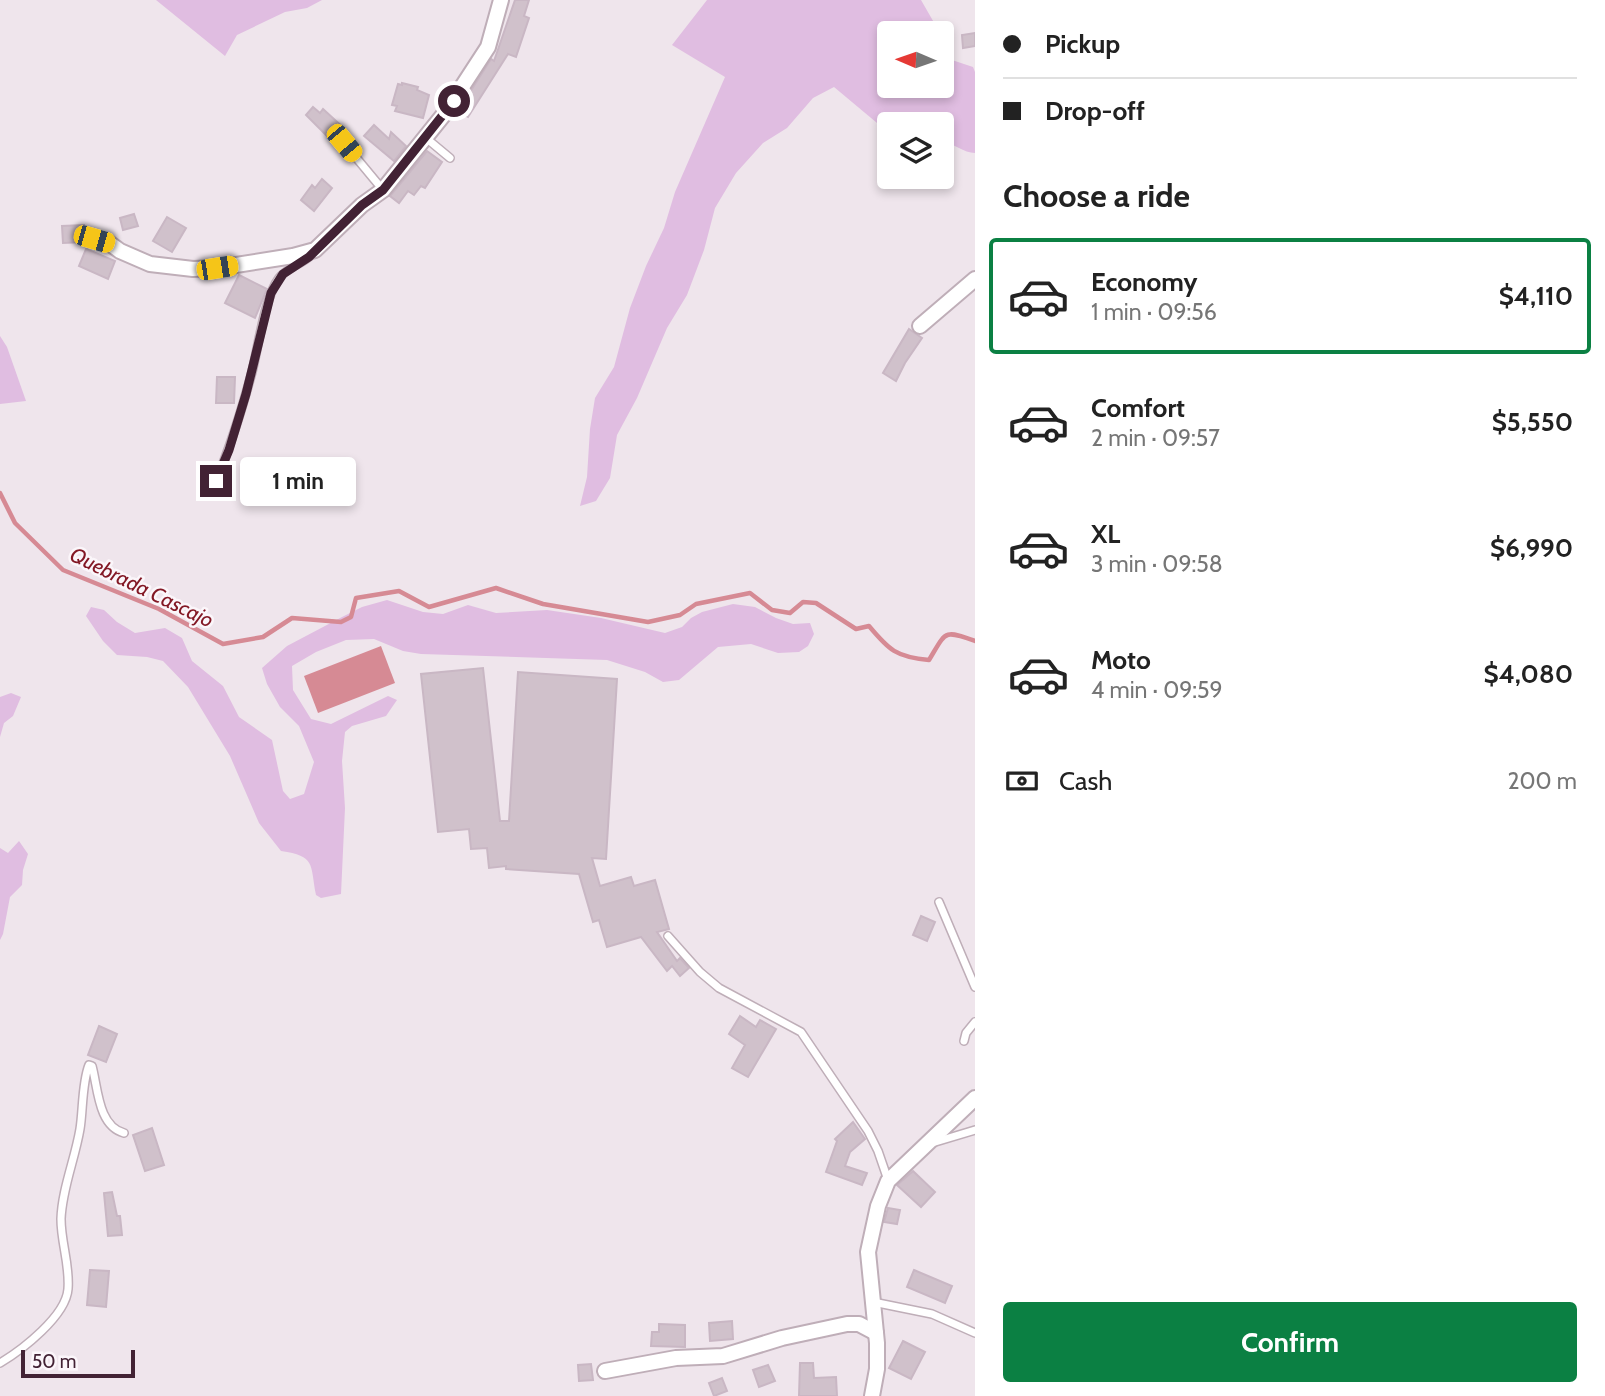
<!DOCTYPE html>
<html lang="en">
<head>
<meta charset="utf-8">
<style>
  body { margin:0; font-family:Cabin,sans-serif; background:#f6f6f6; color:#222; height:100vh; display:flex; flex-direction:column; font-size:26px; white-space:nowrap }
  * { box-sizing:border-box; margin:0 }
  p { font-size:23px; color:#767676 }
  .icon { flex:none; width:38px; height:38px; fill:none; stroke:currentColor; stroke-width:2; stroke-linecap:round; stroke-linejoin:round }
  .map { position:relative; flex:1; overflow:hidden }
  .panel { display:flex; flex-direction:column; background:#fff; width:630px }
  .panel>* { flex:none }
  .hud { display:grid; align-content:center; height:154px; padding:0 28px; background:#fff }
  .needle { width:46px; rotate:272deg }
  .buttons { position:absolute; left:877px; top:21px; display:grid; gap:14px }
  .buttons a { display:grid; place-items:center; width:77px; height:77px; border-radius:7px; background:#fff; box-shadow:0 4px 10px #0003; font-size:35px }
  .scale { position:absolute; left:21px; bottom:18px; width:114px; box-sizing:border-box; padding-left:7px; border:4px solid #422234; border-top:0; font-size:19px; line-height:24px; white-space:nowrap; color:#422234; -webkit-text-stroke:5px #fbf6fa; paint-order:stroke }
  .end { position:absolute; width:32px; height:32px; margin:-16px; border:9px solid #422234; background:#fff; box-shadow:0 0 0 4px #fff }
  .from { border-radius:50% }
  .bubble { position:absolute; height:49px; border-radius:7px; background:#fff; box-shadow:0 4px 10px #0003; font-size:23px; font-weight:700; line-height:49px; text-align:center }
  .car { position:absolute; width:21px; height:42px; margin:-21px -10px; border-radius:9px; box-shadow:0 0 5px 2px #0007; background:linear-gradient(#f5c518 24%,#345 0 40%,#f5c518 0 76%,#345 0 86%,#f5c518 0) }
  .hud b { display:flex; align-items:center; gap:24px; height:66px; font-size:26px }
  .hud b+b { border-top:2px solid #e0e0e0 }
  .hud i { width:18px; height:18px; background:#222 }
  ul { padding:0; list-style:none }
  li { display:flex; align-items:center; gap:21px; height:116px; margin:0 14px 10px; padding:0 14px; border:4px solid transparent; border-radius:7px }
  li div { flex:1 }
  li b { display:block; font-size:26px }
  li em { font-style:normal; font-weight:700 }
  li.on { border-color:#0b8043 }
  li>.icon { width:63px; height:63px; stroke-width:1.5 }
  h2 { padding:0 28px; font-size:32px; line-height:84px }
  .pay { display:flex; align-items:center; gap:18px; height:77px; padding:0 28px; font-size:26px }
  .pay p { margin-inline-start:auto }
  .action { display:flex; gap:14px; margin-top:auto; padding:14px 28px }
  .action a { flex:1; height:80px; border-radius:7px; background:#0b8043; color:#fff; font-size:28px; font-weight:700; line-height:80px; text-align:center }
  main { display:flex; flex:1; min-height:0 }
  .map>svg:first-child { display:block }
  .green { fill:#e0bde1 }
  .water { fill:#d68a94 }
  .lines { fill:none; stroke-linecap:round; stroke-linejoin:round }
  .stream { stroke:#d68a94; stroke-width:4.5 }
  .building { fill:#d0c1cb; stroke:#c9b7c4; stroke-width:2 }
  .lane-casing { stroke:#bfaeb8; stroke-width:10 }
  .street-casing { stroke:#bfaeb8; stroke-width:18 }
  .lane { stroke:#fff; stroke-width:7 }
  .street { stroke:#fff; stroke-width:14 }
  .route { stroke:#422234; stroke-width:9 }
  .labels { text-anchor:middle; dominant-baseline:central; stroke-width:5; stroke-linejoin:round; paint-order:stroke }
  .water-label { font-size:21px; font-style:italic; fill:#831825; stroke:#fbf6fa }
</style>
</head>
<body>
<main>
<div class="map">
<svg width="975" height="1396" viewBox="0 0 975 1396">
  <rect width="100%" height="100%" fill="#efe5ec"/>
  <g class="green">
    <path d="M156,0H322L307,8L285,12L237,35L225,56Z"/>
    <path d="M707,0H921L940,33H889V86H942V35L952,60L973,67L975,72V153C964,153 953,143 942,141V124H889V133L834,87L813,98L787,128L763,143L736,173L715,208L704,250L687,295L667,328L637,398L617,435L610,478L596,501L580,506L587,477L590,429L595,398L614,367L630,308L646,266L664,228L675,192L725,77L672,45Z"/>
    <path d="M0,336L7,347L26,401L0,404Z"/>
    <path d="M387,600L423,612L443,614L468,605L496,613L547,610L601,618L665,633L682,627L691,618L702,612L733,604L755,607L776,618L793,624L810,623L814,634L808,646L799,652L778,653L751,644L718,647L679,680L663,682L645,672L607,660L421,654L403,651L374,639L346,640L316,652L292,666L293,690L311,719L331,724L388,696L397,700L386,716L352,726L345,732L342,761L345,808L341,894L321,898L316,895C310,864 316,856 281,851L259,823L230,756L188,687L163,661L147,657L117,655L103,641L86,616L91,607L104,610L117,622L135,633L165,628L182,638L192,661L223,686L239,717L272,740L283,791L290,799L304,794L314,762L299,726L280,707L267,684L262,668L287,646L342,617L362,607Z"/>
    <path d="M11,693L21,697L13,716L4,723L0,737V697Z"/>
    <path d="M19,841L28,854L23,870L22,885L10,897L3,934L0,940V848L8,853Z"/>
  </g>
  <path class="water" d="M381,646L395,683L318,713L304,676Z"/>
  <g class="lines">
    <path class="stream" d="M0,493L15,523L63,570L159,609L223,644L263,637L292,618L341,622L351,617L356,598L399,591L429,607L496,588L543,604L648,622L680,615L696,604L750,593L772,610L790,613L803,602L816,603L856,629L869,626C889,650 896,657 929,660C946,632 943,629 975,641"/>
  </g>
  <g class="building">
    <path d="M515,0H529L524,16L529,18L516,57L508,54L468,117L458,111L491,59L494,61Z"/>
    <path d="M975,33V46L963,48L962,35Z"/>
    <path d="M402,83L418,87L417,90L429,95L423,118L395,111L397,106L392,105L398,84L402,85Z"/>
    <path d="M313,107L320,113L323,109L346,130L334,143L306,115Z"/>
    <path d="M374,125L389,139L391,132L406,146L394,161L364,136Z"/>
    <path d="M427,151L442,162L425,188L421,186L414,195L408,191L399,203L390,196Z"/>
    <path d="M322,179L332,188L314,211L301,200L312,185L315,188Z"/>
    <path d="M134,214L138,226L123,230L120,218Z"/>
    <path d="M167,217L186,228L172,252L153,241Z"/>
    <path d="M84,225V242L63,243L62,226Z"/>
    <path d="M86,249L115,261L108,279L79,266Z"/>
    <path d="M239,275L267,289L255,318L225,303Z"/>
    <path d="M909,329L922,338L905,363L896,381L883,373Z"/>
    <path d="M217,377H235L234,403H216Z"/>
    <path d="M483,668L500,821H509L518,672L617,679L606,859L592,858L600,886L631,877L634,886L655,880L669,929L657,932L677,961L680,958L689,968L680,976L672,966L667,971L641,937L607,947L599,920L593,922L579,874L506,869V866L489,868L487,848L471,849L469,829L438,832L421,674Z"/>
    <path d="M921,916L935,922L927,941L913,935Z"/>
    <path d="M740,1016L756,1027L760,1020L776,1029L748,1077L732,1068L745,1045L729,1034Z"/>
    <path d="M99,1026L117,1034L106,1062L88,1055Z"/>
    <path d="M853,1122L865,1139L850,1152L845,1166L867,1173L862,1185L826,1172L837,1141L835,1139Z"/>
    <path d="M152,1128L164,1165L145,1171L133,1135Z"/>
    <path d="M913,1171L935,1192L921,1207L897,1185Z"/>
    <path d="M112,1192L117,1216H120L122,1235L108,1236L104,1193Z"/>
    <path d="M888,1208L900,1210L897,1224L884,1222Z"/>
    <path d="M90,1270L109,1271L106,1307L87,1305Z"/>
    <path d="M914,1270L952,1286L945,1303L907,1287Z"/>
    <path d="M732,1321L733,1339L710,1341L709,1323Z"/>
    <path d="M659,1324L685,1325V1347L651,1346L652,1332H659Z"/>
    <path d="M903,1341L925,1352L911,1379L889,1368Z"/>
    <path d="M800,1363H813L814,1378L836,1377L837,1396H799Z"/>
    <path d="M591,1364L593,1380L579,1381L578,1365Z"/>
    <path d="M768,1365L775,1381L759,1387L753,1370Z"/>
    <path d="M722,1378L727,1391L714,1396L709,1383Z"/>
  </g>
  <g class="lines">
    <g class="lane-casing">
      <g id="lane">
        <path d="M426,138L450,158"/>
        <path d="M344,143L383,190"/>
        <path d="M216,481C231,445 242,409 252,372C258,348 265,296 279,278C287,268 301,264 310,256"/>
        <path d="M939,902L975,987"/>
        <path d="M668,936L700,972L719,988L801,1032L868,1131L878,1151L888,1180"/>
        <path d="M964,1041L966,1033L975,1022"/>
        <path d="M932,1143L975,1130"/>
        <path d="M873,1302L932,1314L975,1333"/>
        <path d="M0,1363C22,1350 66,1316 68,1289C70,1265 61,1243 61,1219C62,1189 75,1159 80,1129C83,1111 82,1082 89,1065L92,1066C98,1088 98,1126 124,1133"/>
      </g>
    </g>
    <g class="street-casing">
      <g id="street">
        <path d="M94,239L109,243L120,251L150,264L193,269L217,268L293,256L315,250L362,205L383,190L445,113L488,47L501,0"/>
        <path d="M920,326L975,279"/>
        <path d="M605,1371L676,1358L723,1356L782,1338L847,1324H859L876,1333"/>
        <path d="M872,1396L877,1369V1343L868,1252L878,1206L888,1181L975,1098"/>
      </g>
    </g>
    <use href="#lane" class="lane"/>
    <use href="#street" class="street"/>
  </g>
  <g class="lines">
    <path class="route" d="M216,481L229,450L246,394L271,293L283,274L309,257L362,205L383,190L454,101"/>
  </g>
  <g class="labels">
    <g class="water-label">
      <text transform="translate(142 587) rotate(26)">Quebrada Cascajo</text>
    </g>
  </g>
</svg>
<div class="buttons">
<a><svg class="needle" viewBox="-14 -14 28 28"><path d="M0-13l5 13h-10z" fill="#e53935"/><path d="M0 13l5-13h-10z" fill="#767676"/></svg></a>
<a><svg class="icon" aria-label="layers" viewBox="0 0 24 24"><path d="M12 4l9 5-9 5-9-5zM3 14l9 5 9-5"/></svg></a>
</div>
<div class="scale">50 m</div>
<i class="end from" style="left:454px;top:101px"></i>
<i class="end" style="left:216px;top:481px"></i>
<div class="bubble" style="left:240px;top:457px;width:116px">1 min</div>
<i class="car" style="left:344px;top:143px;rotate:140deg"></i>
<i class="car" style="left:94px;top:239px;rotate:106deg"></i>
<i class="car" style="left:217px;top:268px;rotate:81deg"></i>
</div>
<section class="panel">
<div class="hud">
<b><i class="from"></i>Pickup</b>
<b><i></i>Drop-off</b>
</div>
<h2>Choose a ride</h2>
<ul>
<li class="on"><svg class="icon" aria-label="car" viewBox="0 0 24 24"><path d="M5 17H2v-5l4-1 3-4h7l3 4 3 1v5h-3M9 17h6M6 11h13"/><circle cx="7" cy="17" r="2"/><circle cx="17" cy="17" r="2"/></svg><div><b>Economy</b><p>1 min · 09:56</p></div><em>$4,110</em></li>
<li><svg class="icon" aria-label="car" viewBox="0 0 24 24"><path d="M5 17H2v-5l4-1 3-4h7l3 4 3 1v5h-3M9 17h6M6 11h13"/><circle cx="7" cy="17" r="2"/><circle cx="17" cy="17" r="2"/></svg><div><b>Comfort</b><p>2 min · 09:57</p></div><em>$5,550</em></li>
<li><svg class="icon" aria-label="car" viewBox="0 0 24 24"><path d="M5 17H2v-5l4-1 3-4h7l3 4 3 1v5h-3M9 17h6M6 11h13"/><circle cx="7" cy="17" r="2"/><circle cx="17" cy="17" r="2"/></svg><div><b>XL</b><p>3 min · 09:58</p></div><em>$6,990</em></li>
<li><svg class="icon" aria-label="car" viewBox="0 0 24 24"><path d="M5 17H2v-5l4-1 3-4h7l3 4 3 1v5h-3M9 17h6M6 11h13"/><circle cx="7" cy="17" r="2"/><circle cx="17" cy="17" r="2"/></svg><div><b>Moto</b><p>4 min · 09:59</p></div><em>$4,080</em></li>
</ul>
<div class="pay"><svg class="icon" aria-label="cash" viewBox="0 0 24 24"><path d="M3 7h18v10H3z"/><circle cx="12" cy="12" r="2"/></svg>Cash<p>200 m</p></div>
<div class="action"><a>Confirm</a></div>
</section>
</main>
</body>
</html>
